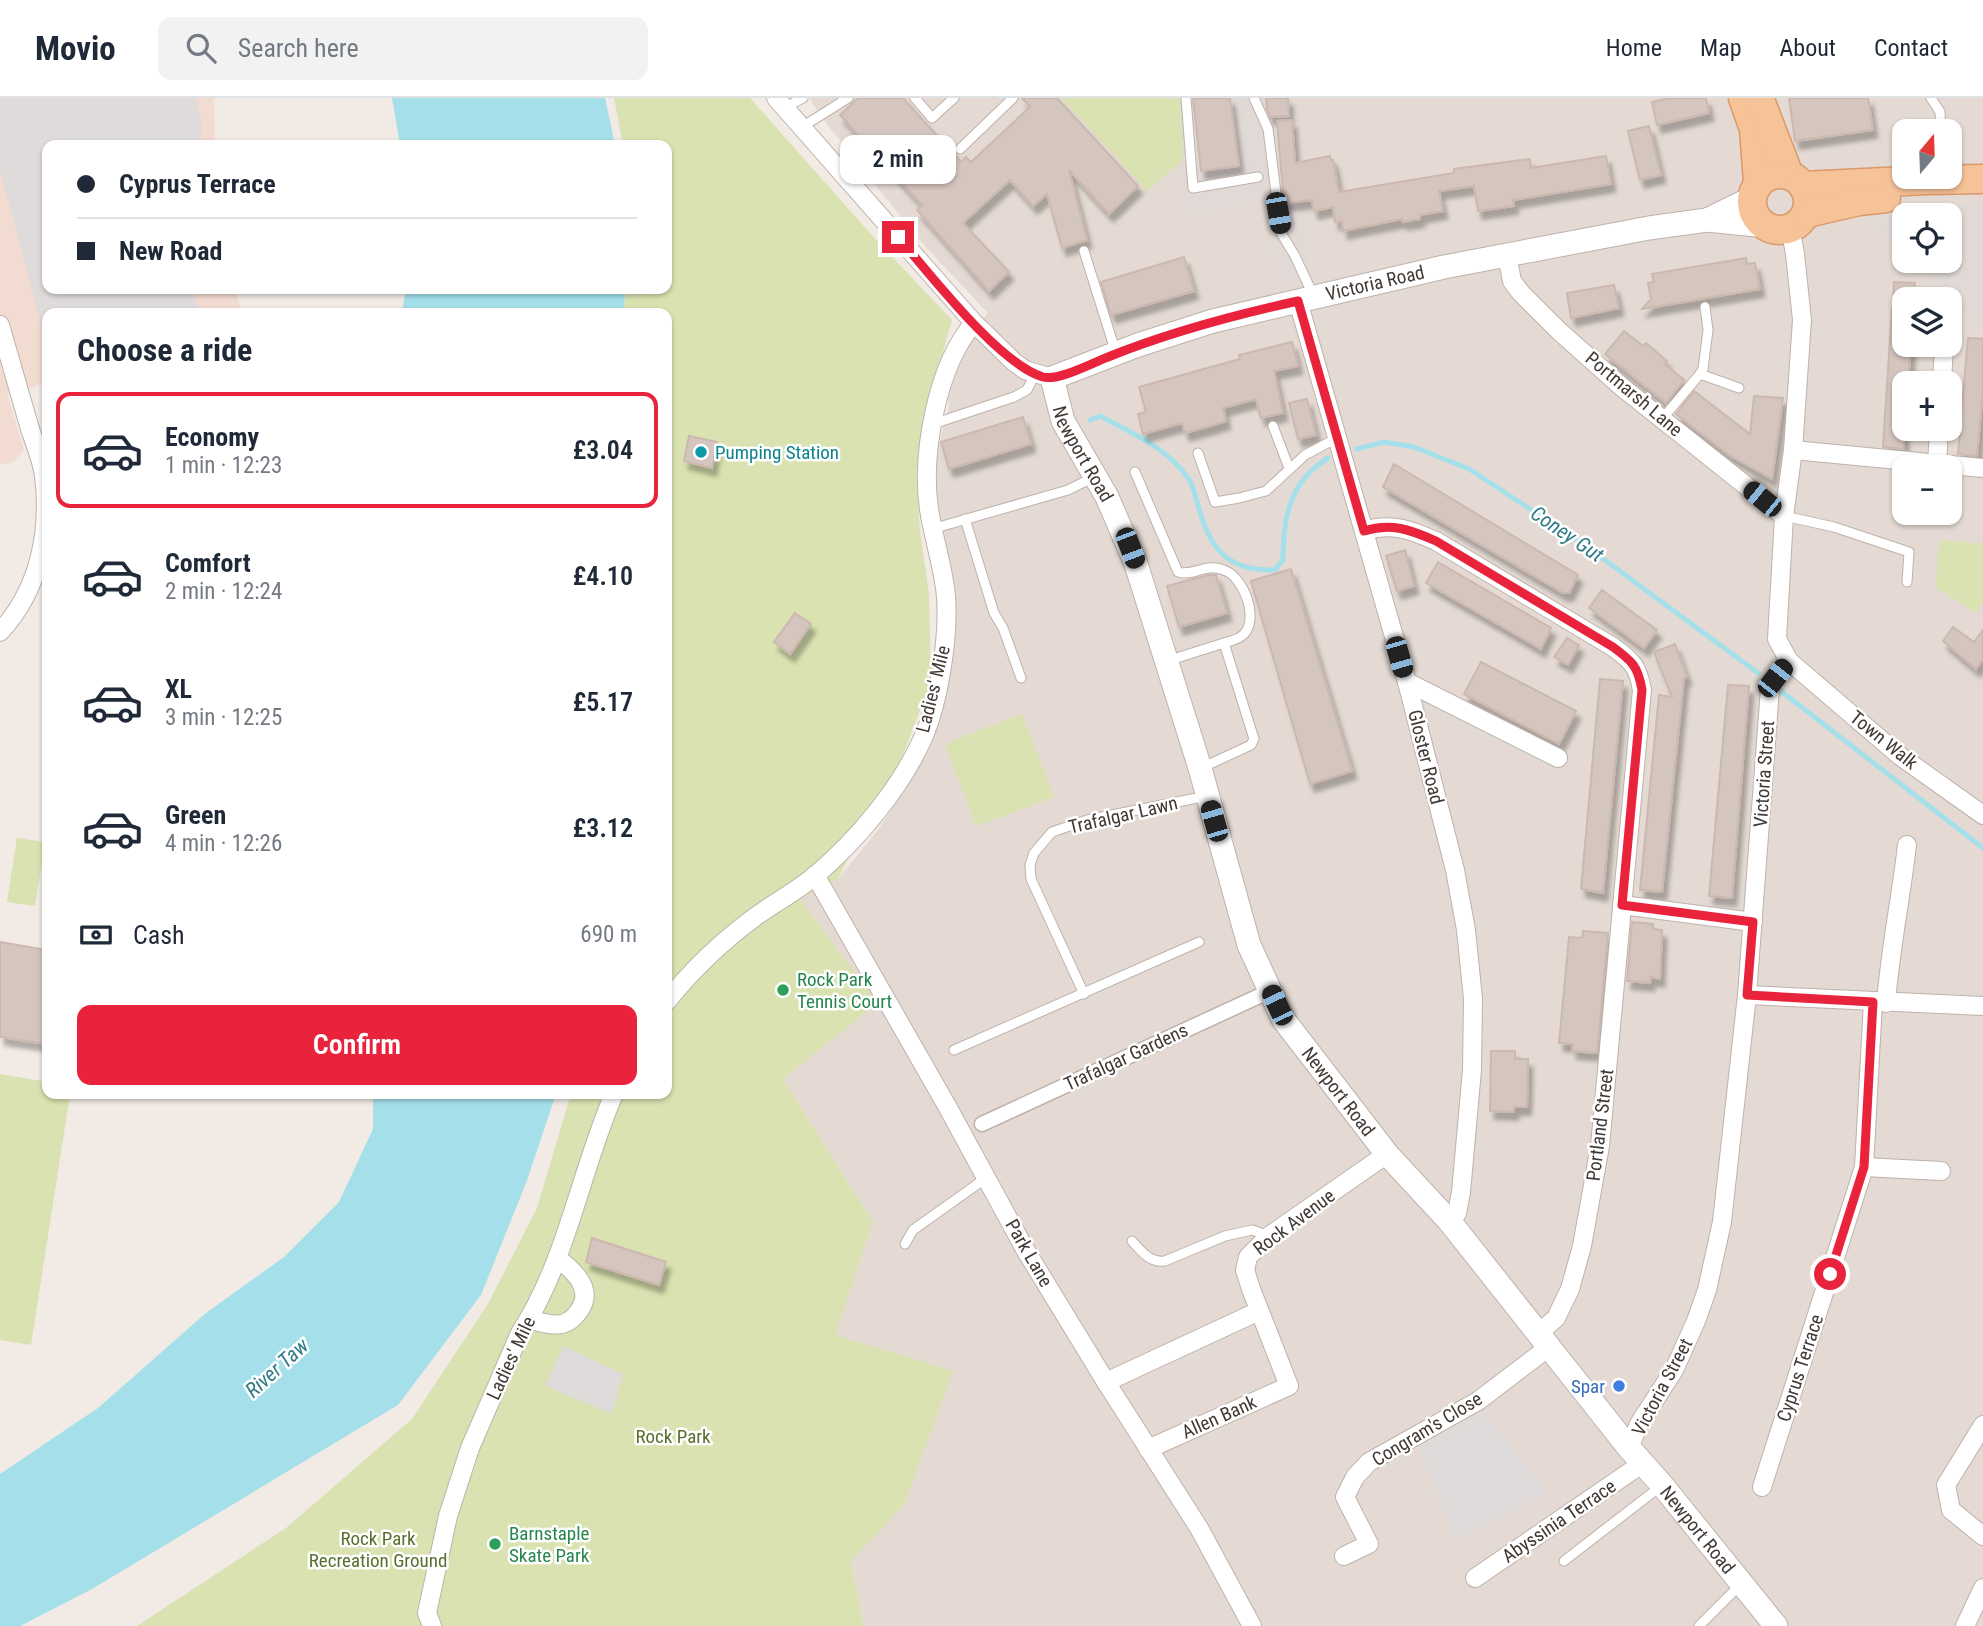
<!DOCTYPE html>
<html lang="en">
<head>
<meta charset="utf-8">
<style>
  body { margin:0; font-family:"Roboto Condensed",sans-serif; background:#f2f2f3; color:#1f2937; height:100vh; display:flex; flex-direction:column; font-size:26px; white-space:nowrap }
  * { box-sizing:border-box; margin:0 }
  p { font-size:23px; color:#747a83 }
  .icon { flex:none; width:38px; height:38px; fill:none; stroke:currentColor; stroke-width:2; stroke-linecap:round; stroke-linejoin:round }
  .map { position:relative; flex:1; overflow:hidden }
  .drawer { position:absolute; left:42px; top:210px; width:630px; height:791px; display:flex; flex-direction:column; background:#fff; border-radius:14px; box-shadow:0 2px 5px #0004 }
  .drawer>* { flex:none }
  .hud { position:absolute; left:42px; top:42px; width:630px; height:154px; border-radius:14px; box-shadow:0 2px 5px #0004; display:grid; align-content:center; height:154px; padding:0 35px; background:#fff }
  .needle { width:46px; rotate:19deg }
  .buttons { position:absolute; left:1892px; top:21px; display:grid; gap:14px }
  .buttons a { display:grid; place-items:center; width:70px; height:70px; border-radius:14px; background:#fff; box-shadow:0 2px 5px #0004; font-size:35px }
  .end { position:absolute; width:32px; height:32px; margin:-16px; border:9px solid #e9233c; background:#fff; box-shadow:0 0 0 4px #fff }
  .from { border-radius:50% }
  .bubble { position:absolute; height:49px; border-radius:14px; background:#fff; box-shadow:0 2px 5px #0004; font-size:23px; font-weight:600; line-height:49px; text-align:center }
  .car { position:absolute; width:21px; height:42px; margin:-21px -10px; border-radius:9px; box-shadow:0 0 5px 2px #0007; background:linear-gradient(#222 24%,#8ab4d8 0 40%,#222 0 76%,#8ab4d8 0 86%,#222 0) }
  .hud b { display:flex; align-items:center; gap:24px; height:66px; font-size:26px }
  .hud b+b { border-top:2px solid #e0e1e3 }
  .hud i { width:18px; height:18px; background:#1f2937 }
  ul { padding:0; list-style:none }
  li { display:flex; align-items:center; gap:21px; height:116px; margin:0 14px 10px; padding:0 21px; border:4px solid transparent; border-radius:14px }
  li div { flex:1 }
  li b { display:block; font-size:26px }
  li em { font-style:normal; font-weight:600 }
  li.active { border-color:#e9233c }
  li>.icon { width:63px; height:63px; stroke-width:1.5 }
  h2 { padding:0 35px; font-size:32px; line-height:84px }
  .pay { display:flex; align-items:center; gap:18px; height:77px; padding:0 35px; font-size:26px }
  .pay p { margin-inline-start:auto }
  .action { display:flex; gap:14px; margin-top:auto; padding:14px 35px }
  .action a { flex:1; height:80px; border-radius:14px; background:#e9233c; color:#fff; font-size:28px; font-weight:600; line-height:80px; text-align:center }
  header { display:flex; align-items:center; gap:42px; box-sizing:border-box; height:98px; padding:0 35px; background:#fff; border-bottom:2px solid #e0e1e3 }
  header strong { font-size:33px }
  nav { display:flex; gap:38px; margin-inline-start:auto; font-size:24px }
  .search { width:490px; height:63px; background:#f2f2f3; display:flex; align-items:center; gap:18px; box-sizing:border-box; padding:0 24px; border-radius:14px; color:#747a83; font-size:26px }
  .map>svg:first-child { display:block }
  .residential { fill:#e4dad3; fill-rule:evenodd }
  .commercial { fill:#f2dbd1 }
  .industrial { fill:#e0d9d6 }
  .green { fill:#d9e2b0 }
  .parking { fill:#dfdbda }
  .water { fill:#a5e0ea }
  .lines { fill:none; stroke-linecap:round; stroke-linejoin:round }
  .stream { stroke:#a5e0ea; stroke-width:5 }
  .building { fill:#d4c5be; stroke:#ccb8af; stroke-width:2; filter:url(#shadow) }
  .service-casing { stroke:#beb2ab; stroke-width:11 }
  .pedestrian-casing { stroke:#beb2ab; stroke-width:17 }
  .minor-casing { stroke:#beb2ab; stroke-width:20 }
  .tertiary-casing { stroke:#beb2ab; stroke-width:25 }
  .primary-casing { stroke:#da996a; stroke-width:31 }
  .service { stroke:#fff; stroke-width:9 }
  .pedestrian { stroke:#fff; stroke-width:14 }
  .minor { stroke:#fff; stroke-width:18 }
  .tertiary { stroke:#fff; stroke-width:23 }
  .primary { stroke:#f6c298; stroke-width:28 }
  .route { stroke:#e9233c; stroke-width:9 }
  .culture-dot { fill:#0f9aa8; stroke:#fff; stroke-width:2.5 }
  .leisure-dot { fill:#2e9e5b; stroke:#fff; stroke-width:2.5 }
  .shop-dot { fill:#3f7fe0; stroke:#fff; stroke-width:2.5 }
  .labels { text-anchor:middle; dominant-baseline:central; stroke-width:5; stroke-linejoin:round; paint-order:stroke }
  .street-label { font-size:19px; fill:#423935; stroke:#fff }
  .culture-label { font-size:19px; fill:#0d838f; stroke:#fff; text-anchor:start }
  .leisure-label { font-size:19px; fill:#27864d; stroke:#fff; text-anchor:start }
  .shop-label { font-size:19px; fill:#366cbe; stroke:#fff; text-anchor:end }
  .park-label { font-size:19px; fill:#586f2d; stroke:#fff }
  .water-label { font-size:21px; font-style:italic; fill:#2f7b87; stroke:#fff }
</style>
</head>
<body>
<header>
<strong>Movio</strong>
<div class="search"><svg class="icon" aria-label="search" viewBox="0 0 24 24"><circle cx="10" cy="10" r="6"/><path d="M15 15l6 6"/></svg>Search here</div>
<nav><a>Home</a><a>Map</a><a>About</a><a>Contact</a></nav>
</header>
<div class="map">
<svg width="1983" height="1528" viewBox="0 0 1983 1528">
  <defs>
    <filter id="shadow"><feDropShadow dx="4.5" dy="8" stdDeviation="2" flood-color="#0004"/></filter>
  </defs>
  <rect width="100%" height="100%" fill="#f1eae5"/>
  <path class="residential" d="M809,0H1983V1528H864L851,1463L904,1407L834,1237L873,1124L783,981L876,905L800,801L838,781L878,732L917,672L937,627L956,533L938,418L935,363L949,307L947,296L969,240L988,215L922,145L826,25ZM1904,33H1950V79H1904ZM1904,117H1950V163H1904ZM1904,201H1950V247H1904ZM1904,285H1950V331H1904ZM1904,369H1950V415H1904Z"/>
  <path class="commercial" d="M0,0H214L215,47H47V191H235L242,215H47V285L7,296L24,352L13,364L0,367Z"/>
  <g class="industrial">
    <path d="M1180,0H1292L1311,179L1279,187L1267,101L1187,117L1180,79L1183,62Z"/>
    <path d="M1968,108L1983,110V229L1912,163H1950V117H1904V155L1872,125L1924,109Z"/>
  </g>
  <g class="green">
    <path d="M614,0H750L878,144L952,222L933,289L916,374L920,433L929,497L931,584L900,664L866,724L838,781L800,801L877,905L783,981L873,1124L835,1237L953,1273L904,1407L851,1463L864,1528H137L286,1430L412,1321L488,1206L537,1110L571,996H667V215H623L626,191H667V47H623Z"/>
    <path d="M1062,0H1180L1183,62L1147,93Z"/>
    <path d="M1939,442L1983,446V504L1976,515L1936,489Z"/>
    <path d="M1022,616L1054,699L976,728L945,646Z"/>
    <path d="M17,740L45,744L35,808L7,804Z"/>
    <path d="M0,976L47,984V996H70L31,1247L0,1242Z"/>
  </g>
  <g class="parking">
    <path d="M0,0H196L201,23V47H47V191H191L201,215H47V248L0,72Z"/>
    <path d="M563,1248L623,1276L612,1316L545,1288Z"/>
    <path d="M1484,1314L1547,1394L1455,1441L1419,1349Z"/>
  </g>
  <g class="water">
    <path d="M392,0H605L615,47H400Z"/>
    <path d="M406,191H626L623,215H402Z"/>
    <path d="M373,996H556L526,1085L481,1197L398,1307L92,1491L20,1528H0V1376L98,1310L206,1215L284,1159L339,1104L373,1031Z"/>
  </g>
  <g class="lines">
    <g class="stream">
      <path d="M1090,322L1100,318C1132,335 1167,350 1188,380C1194,388 1196,401 1199,411C1211,453 1229,473 1275,472L1283,462C1283,420 1289,384 1328,360"/>
      <path d="M1357,351L1384,344L1414,349L1469,371L1579,443L1758,575"/>
      <path d="M1777,590L1983,750"/>
    </g>
  </g>
  <g class="building">
    <path d="M858,0H903L961,64L966,59L971,64L1030,9L1022,0H1057L1138,88L1109,116L1069,72L1087,142L1062,150L1047,96L1033,108L1010,82L963,125L1009,174L989,193L917,112L922,107L840,17Z"/>
    <path d="M1193,0H1230L1239,68L1201,73Z"/>
    <path d="M1266,0H1288L1289,18L1270,19L1267,11Z"/>
    <path d="M1669,0H1706L1709,15L1657,27L1652,4Z"/>
    <path d="M1789,0H1868L1873,32L1795,43Z"/>
    <path d="M1292,22L1295,65L1330,58L1331,62H1333L1339,94L1454,75V71L1530,61L1531,70L1606,58L1611,86L1513,102L1514,108L1478,113L1474,88L1439,93L1443,113L1420,117V121L1403,124L1402,121L1343,133L1342,123L1335,124L1333,109L1314,113L1312,102L1284,105L1277,23Z"/>
    <path d="M1649,28L1661,77L1640,82L1628,33Z"/>
    <path d="M1184,159L1194,193L1111,217L1101,184Z"/>
    <path d="M1746,160L1747,166L1755,165L1760,191L1642,211L1651,201L1648,185L1654,184L1652,176Z"/>
    <path d="M1894,184L1915,185L1914,201H1893Z"/>
    <path d="M1614,187L1619,210L1571,220L1567,195Z"/>
    <path d="M1892,210H1904V247H1911L1908,285H1904V351L1883,349Z"/>
    <path d="M1624,233L1643,248L1646,245L1667,263L1665,266L1684,282L1666,305L1605,256Z"/>
    <path d="M1968,240L1983,241V291L1977,358L1958,356Z"/>
    <path d="M1292,244L1298,268L1274,273L1283,315L1261,320L1256,301L1223,310L1226,323L1210,328L1185,335L1182,325L1143,336L1138,316L1146,314L1139,289L1240,261L1239,257Z"/>
    <path d="M1694,293L1750,336L1754,298L1783,300L1772,381L1729,357L1676,316Z"/>
    <path d="M1307,301L1316,337L1298,341L1289,305Z"/>
    <path d="M1023,319L1031,346L949,371L941,344Z"/>
    <path d="M689,338L717,344L712,370L684,363Z"/>
    <path d="M1394,366L1578,477L1569,495H1563L1383,389Z"/>
    <path d="M1405,452L1414,488L1397,493L1386,458Z"/>
    <path d="M1438,464L1551,530L1541,551L1426,485Z"/>
    <path d="M1291,471L1352,673L1310,686L1251,483Z"/>
    <path d="M1208,477H1216L1227,515L1179,529L1167,488Z"/>
    <path d="M1602,492L1657,532L1644,550L1589,510Z"/>
    <path d="M795,515L811,526L790,556L774,544Z"/>
    <path d="M1953,529L1974,544L1983,532V561L1976,571L1943,543Z"/>
    <path d="M1567,540L1579,547L1568,567L1554,559Z"/>
    <path d="M1675,546L1687,579L1684,580L1662,794L1640,792L1659,597L1672,599L1654,554Z"/>
    <path d="M1481,564L1576,613L1559,646L1464,596Z"/>
    <path d="M1600,581L1623,583L1603,795L1581,791Z"/>
    <path d="M1728,587L1749,588L1732,800L1709,798Z"/>
    <path d="M1632,824L1653,826V831L1662,832L1660,881L1651,879L1650,885L1627,883Z"/>
    <path d="M1583,833L1608,835L1597,955L1572,953L1573,946L1559,945L1569,839L1582,840Z"/>
    <path d="M0,844L47,852V946L0,939Z"/>
    <path d="M1491,953H1515V961H1528L1527,1009H1514V1014L1490,1013Z"/>
    <path d="M592,1140L666,1164L659,1187L586,1164Z"/>
  </g>
  <g class="lines">
    <g class="service-casing">
      <g id="service">
        <path d="M915,0L932,20L954,0"/>
        <path d="M1186,0L1193,90L1258,79"/>
        <path d="M1254,0L1268,31L1281,135L1295,158L1313,197"/>
        <path d="M1931,0L1940,14L1941,33"/>
        <path d="M784,10L803,0"/>
        <path d="M802,29L848,0"/>
        <path d="M960,51L1013,0"/>
        <path d="M1084,153L1116,255"/>
        <path d="M1700,276L1703,271L1708,232L1705,209"/>
        <path d="M1662,321L1700,276L1739,290"/>
        <path d="M933,326L1014,299L1027,292L1035,276"/>
        <path d="M1273,328L1289,370"/>
        <path d="M1198,355L1215,404L1239,400L1266,393L1305,357L1337,340"/>
        <path d="M1135,374L1178,474C1195,479 1206,463 1226,473C1244,481 1259,520 1244,536C1240,541 1231,543 1224,545"/>
        <path d="M1784,418L1834,429L1909,454L1907,484"/>
        <path d="M965,421L994,515L1003,530L1021,580"/>
        <path d="M932,431L1068,392L1094,379"/>
        <path d="M1167,563L1224,545L1254,641L1251,647L1201,670"/>
        <path d="M1084,896L1031,781L1030,767L1034,755L1052,734L1087,722L1207,698"/>
        <path d="M954,952L1199,844"/>
        <path d="M1132,1143C1142,1154 1150,1165 1165,1163L1225,1138L1252,1132L1269,1138"/>
        <path d="M905,1146L913,1132L986,1080"/>
        <path d="M1564,1463L1661,1388"/>
        <path d="M1699,1528L1740,1487"/>
      </g>
    </g>
    <g class="pedestrian-casing">
      <path id="pedestrian" d="M982,1026L1270,893"/>
    </g>
    <g class="minor-casing">
      <g id="minor">
        <path d="M776,0L974,225L1014,264L1025,272L1052,280"/>
        <path d="M1507,157L1512,183L1521,195L1559,233L1623,290L1784,418"/>
        <path d="M1298,203L1407,584L1455,772L1466,832L1473,901L1472,972L1461,1094L1457,1115L1450,1124"/>
        <path d="M0,227C10,262 20,297 30,331C35,346 42,362 44,378C51,434 39,492 0,534"/>
        <path d="M1942,285L1944,247"/>
        <path d="M1793,352L1983,370"/>
        <path d="M1937,366L1939,331"/>
        <path d="M1364,433C1391,424 1411,432 1436,443L1613,549C1632,563 1638,568 1642,592L1600,1048L1582,1148L1570,1191L1556,1220L1539,1235"/>
        <path d="M1789,563L1900,658L1983,717"/>
        <path d="M1407,584L1558,660"/>
        <path d="M815,777L947,1008L1026,1153L1106,1284L1199,1430L1252,1528"/>
        <path d="M1622,807L1753,824"/>
        <path d="M1747,897L1983,908"/>
        <path d="M667,903C693,871 721,844 755,819C774,805 797,793 816,777C858,741 900,691 923,640C939,603 949,539 946,499C944,470 933,440 929,411C921,356 937,267 974,225"/>
        <path d="M1886,905C1890,852 1901,800 1907,747"/>
        <path d="M1864,1069L1941,1073"/>
        <path d="M529,1221C539,1224 551,1228 562,1226C569,1224 575,1219 579,1213C595,1191 573,1172 557,1160"/>
        <path d="M1106,1284L1259,1213"/>
        <path d="M1983,1327L1946,1387L1951,1412L1983,1438"/>
        <path d="M1629,1350L1639,1326L1674,1272L1696,1223L1707,1192L1722,1124L1747,897L1770,591L1775,580L1789,563L1777,541L1784,418L1793,352L1802,222L1795,156L1790,129"/>
        <path d="M1148,1351L1289,1288L1251,1191L1245,1172L1248,1159L1269,1138L1387,1056"/>
        <path d="M1762,1389L1864,1069L1873,904"/>
        <path d="M1344,1458L1369,1446L1345,1399L1355,1379L1369,1364L1478,1303L1549,1249"/>
        <path d="M1475,1480L1643,1365"/>
        <path d="M432,1528L427,1515L448,1418L470,1350L520,1235C567,1163 580,1074 614,996"/>
        <path d="M1965,1528L1983,1490"/>
      </g>
    </g>
    <g class="tertiary-casing">
      <g id="tertiary">
        <path d="M1707,122L1752,100"/>
        <path id="s1" d="M1766,128L1707,122L1649,130L1444,169L1213,223L1138,247L1052,280L1063,323L1107,399L1136,466L1200,670L1249,847L1283,921L1387,1056L1450,1124L1629,1350L1662,1387L1776,1528"/>
      </g>
    </g>
    <g class="primary-casing">
      <g id="primary">
        <path d="M1743,0L1754,31L1758,85"/>
        <path d="M1760,2L1789,77"/>
        <circle cx="1780" cy="104" r="28"/>
        <path d="M1803,88L1926,82L1983,81"/>
        <path d="M1807,115L1859,103L1886,100"/>
      </g>
    </g>
    <use href="#service" class="service"/>
    <use href="#pedestrian" class="pedestrian"/>
    <use href="#minor" class="minor"/>
    <use href="#tertiary" class="tertiary"/>
    <use href="#primary" class="primary"/>
  </g>
  <g class="lines">
    <path class="route" d="M898,139C930,176 999,266 1043,279C1059,283 1092,265 1108,259C1170,234 1234,217 1298,203L1364,433C1391,424 1411,432 1436,443L1613,549C1632,563 1638,568 1642,592L1622,807L1753,824L1747,897L1873,904L1864,1069L1830,1176"/>
  </g>
  <circle class="culture-dot" cx="701" cy="354" r="7"/>
  <g class="leisure-dot">
    <circle cx="783" cy="892" r="7"/>
    <circle cx="495" cy="1446" r="7"/>
  </g>
  <circle class="shop-dot" cx="1619" cy="1288" r="7"/>
  <g class="labels">
    <g class="street-label">
      <text transform="translate(1375 185) rotate(-13)">Victoria Road</text>
      <text transform="translate(1634 296) rotate(40)">Portmarsh Lane</text>
      <text stroke="none"><textPath href="#s1" startOffset="817">Newport Road</textPath></text>
      <text transform="translate(933 591) rotate(-76)">Ladies' Mile</text>
      <text transform="translate(1884 642) rotate(39)">Town Walk</text>
      <text transform="translate(1426 659) rotate(76)">Gloster Road</text>
      <text transform="translate(1764 676) rotate(-86)">Victoria Street</text>
      <text transform="translate(1123 717) rotate(-13)">Trafalgar Lawn</text>
      <text transform="translate(1126 959) rotate(-25)">Trafalgar Gardens</text>
      <text stroke="none"><textPath href="#s1" startOffset="1510">Newport Road</textPath></text>
      <text transform="translate(1600 1027) rotate(-83)">Portland Street</text>
      <text transform="translate(1294 1124) rotate(-37)">Rock Avenue</text>
      <text transform="translate(1029 1155) rotate(60)">Park Lane</text>
      <text transform="translate(511 1260) rotate(-65)">Ladies' Mile</text>
      <text transform="translate(1800 1270) rotate(-72)">Cyprus Terrace</text>
      <text transform="translate(1662 1289) rotate(-62)">Victoria Street</text>
      <text transform="translate(1219 1319) rotate(-24)">Allen Bank</text>
      <text transform="translate(1427 1331) rotate(-31)">Congram's Close</text>
      <text transform="translate(1559 1423) rotate(-34)">Abyssinia Terrace</text>
      <text stroke="none"><textPath href="#s1" startOffset="2077">Newport Road</textPath></text>
    </g>
    <g class="culture-label">
      <text x="715" y="354">Pumping Station</text>
    </g>
    <g class="leisure-label">
      <text x="797" y="881">Rock Park<tspan x="797" dy="22">Tennis Court</tspan></text>
      <text x="509" y="1435">Barnstaple<tspan x="509" dy="22">Skate Park</tspan></text>
    </g>
    <g class="shop-label">
      <text x="1605" y="1288">Spar</text>
    </g>
    <g class="park-label">
      <text x="673" y="1338">Rock Park</text>
      <text x="378" y="1440">Rock Park<tspan x="378" dy="22">Recreation Ground</tspan></text>
    </g>
    <g class="water-label">
      <text transform="translate(1567 436) rotate(34)">Coney Gut</text>
      <text transform="translate(277 1270) rotate(-42)">River Taw</text>
    </g>
  </g>
</svg>
<div class="buttons">
<a><svg class="needle" viewBox="-14 -14 28 28"><path d="M0-13l5 13h-10z" fill="#e53935"/><path d="M0 13l5-13h-10z" fill="#747a83"/></svg></a>
<a><svg class="icon" aria-label="locate" viewBox="0 0 24 24"><circle cx="12" cy="12" r="6"/><path d="M12 2v4M12 18v4M2 12h4M18 12h4"/></svg></a>
<a><svg class="icon" aria-label="layers" viewBox="0 0 24 24"><path d="M12 4l9 5-9 5-9-5zM3 14l9 5 9-5"/></svg></a>
<a>+</a>
<a>−</a>
</div>
<i class="end from" style="left:1830px;top:1176px"></i>
<i class="end" style="left:898px;top:139px"></i>
<div class="bubble" style="left:840px;top:37px;width:116px">2 min</div>
<i class="car" style="left:1278px;top:115px;rotate:170deg"></i>
<i class="car" style="left:1762px;top:401px;rotate:309deg"></i>
<i class="car" style="left:1130px;top:450px;rotate:159deg"></i>
<i class="car" style="left:1399px;top:559px;rotate:164deg"></i>
<i class="car" style="left:1775px;top:580px;rotate:38deg"></i>
<i class="car" style="left:1214px;top:723px;rotate:344deg"></i>
<i class="car" style="left:1277px;top:907px;rotate:335deg"></i>
<div class="hud">
<b><i class="from"></i>Cyprus Terrace</b>
<b><i></i>New Road</b>
</div>
<section class="drawer">
<h2>Choose a ride</h2>
<ul>
<li class="active"><svg class="icon" aria-label="car" viewBox="0 0 24 24"><path d="M5 17H2v-5l4-1 3-4h7l3 4 3 1v5h-3M9 17h6M6 11h13"/><circle cx="7" cy="17" r="2"/><circle cx="17" cy="17" r="2"/></svg><div><b>Economy</b><p>1 min · 12:23</p></div><em>£3.04</em></li>
<li><svg class="icon" aria-label="car" viewBox="0 0 24 24"><path d="M5 17H2v-5l4-1 3-4h7l3 4 3 1v5h-3M9 17h6M6 11h13"/><circle cx="7" cy="17" r="2"/><circle cx="17" cy="17" r="2"/></svg><div><b>Comfort</b><p>2 min · 12:24</p></div><em>£4.10</em></li>
<li><svg class="icon" aria-label="car" viewBox="0 0 24 24"><path d="M5 17H2v-5l4-1 3-4h7l3 4 3 1v5h-3M9 17h6M6 11h13"/><circle cx="7" cy="17" r="2"/><circle cx="17" cy="17" r="2"/></svg><div><b>XL</b><p>3 min · 12:25</p></div><em>£5.17</em></li>
<li><svg class="icon" aria-label="car" viewBox="0 0 24 24"><path d="M5 17H2v-5l4-1 3-4h7l3 4 3 1v5h-3M9 17h6M6 11h13"/><circle cx="7" cy="17" r="2"/><circle cx="17" cy="17" r="2"/></svg><div><b>Green</b><p>4 min · 12:26</p></div><em>£3.12</em></li>
</ul>
<div class="pay"><svg class="icon" aria-label="cash" viewBox="0 0 24 24"><path d="M3 7h18v10H3z"/><circle cx="12" cy="12" r="2"/></svg>Cash<p>690 m</p></div>
<div class="action"><a>Confirm</a></div>
</section>
</div>
</body>
</html>
